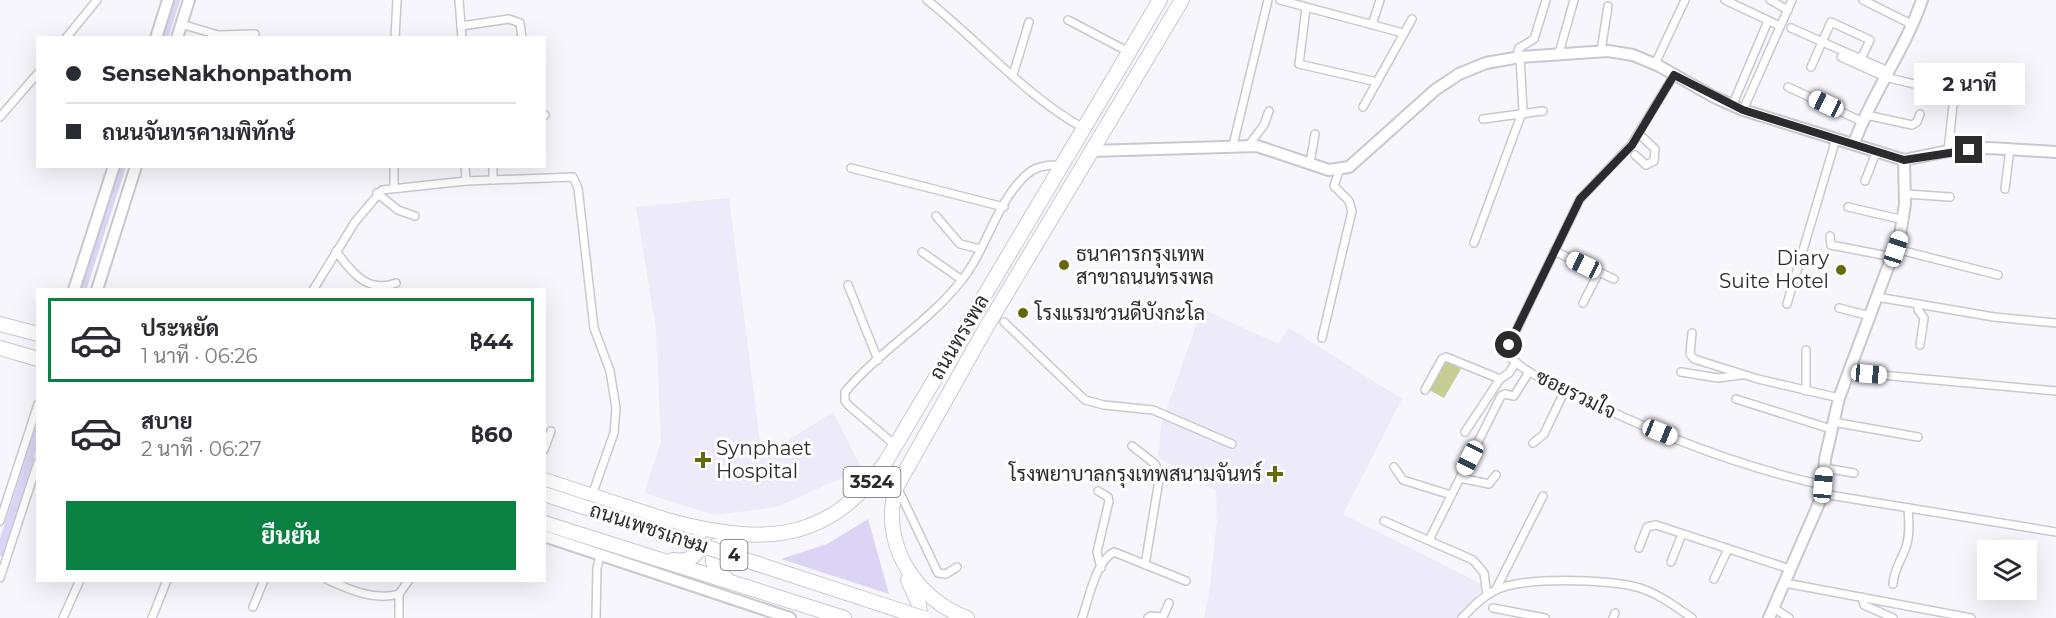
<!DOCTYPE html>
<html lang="th">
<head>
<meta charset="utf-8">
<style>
  body { margin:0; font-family:Montserrat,Sarabun,sans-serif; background:#f7f7f7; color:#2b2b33; height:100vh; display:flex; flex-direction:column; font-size:22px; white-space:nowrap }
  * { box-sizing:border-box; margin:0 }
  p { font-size:20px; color:#7c7c81 }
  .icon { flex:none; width:33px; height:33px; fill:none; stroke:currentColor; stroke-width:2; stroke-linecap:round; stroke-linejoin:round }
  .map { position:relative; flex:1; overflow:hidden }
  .side { position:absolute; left:36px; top:288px; width:510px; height:294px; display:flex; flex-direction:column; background:#fff; border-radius:0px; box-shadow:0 6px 24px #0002 }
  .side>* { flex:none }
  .guide { position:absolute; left:36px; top:36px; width:510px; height:132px; border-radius:0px; box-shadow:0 6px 24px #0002; display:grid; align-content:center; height:132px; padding:0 30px; background:#fff }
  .fabs { position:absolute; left:1977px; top:540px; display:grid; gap:12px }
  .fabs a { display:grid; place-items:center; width:60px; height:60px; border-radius:0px; background:#fff; box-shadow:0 6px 24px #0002; font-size:30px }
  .end { position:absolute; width:27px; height:27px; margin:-14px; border:8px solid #2b2b2d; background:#fff; box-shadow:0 0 0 3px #fff }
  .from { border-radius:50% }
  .bubble { position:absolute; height:42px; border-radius:0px; background:#fff; box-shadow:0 6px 24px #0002; font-size:20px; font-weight:700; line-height:42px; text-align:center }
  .car { position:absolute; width:18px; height:36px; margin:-18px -9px; border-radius:8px; box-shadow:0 0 4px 2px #0007; background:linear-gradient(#fff 24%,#345 0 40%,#fff 0 76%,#345 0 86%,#fff 0) }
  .guide b { display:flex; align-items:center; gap:21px; height:57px; font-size:22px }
  .guide b+b { border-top:2px solid #e1e1e2 }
  .guide i { width:15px; height:15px; background:#2b2b33 }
  ul { padding:10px 0 0; list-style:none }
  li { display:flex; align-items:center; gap:18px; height:84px; margin:0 12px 9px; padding:0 18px; border:3px solid transparent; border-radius:0px }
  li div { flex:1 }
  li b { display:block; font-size:22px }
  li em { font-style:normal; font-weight:700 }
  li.on { border-color:#0b8043 }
  li>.icon { width:54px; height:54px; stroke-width:1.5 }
  .cta { display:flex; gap:12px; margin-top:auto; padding:12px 30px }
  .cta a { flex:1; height:69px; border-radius:0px; background:#0b8043; color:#fff; font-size:24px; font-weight:700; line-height:69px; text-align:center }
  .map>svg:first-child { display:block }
  .built { fill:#edeaf9 }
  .green { fill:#c6cd94 }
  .water { fill:#dbd4f4 }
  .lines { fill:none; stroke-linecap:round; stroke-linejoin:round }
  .canal { stroke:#dbd4f4; stroke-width:8 }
  .street-casing { stroke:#c9c8cf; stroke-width:10 }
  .secondary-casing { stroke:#c9c8cf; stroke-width:14 }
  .highway-casing { stroke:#c9c8cf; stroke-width:16 }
  .street { stroke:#fff; stroke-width:7 }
  .secondary { stroke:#fff; stroke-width:10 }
  .highway { stroke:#fff; stroke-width:14 }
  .highway-bridge-casing { stroke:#c9c8cf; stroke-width:16; stroke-linecap:butt }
  .highway-bridge { stroke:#fff; stroke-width:14 }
  .route { stroke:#2b2b2d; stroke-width:8 }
  .poi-dot { fill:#646a0b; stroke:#fff; stroke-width:2 }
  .labels { text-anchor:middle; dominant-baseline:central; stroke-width:6; stroke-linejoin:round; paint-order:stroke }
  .shield { fill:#fff; stroke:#6b6b6c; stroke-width:1.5 }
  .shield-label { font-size:18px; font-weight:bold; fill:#2b2b2d }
  .poi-label { font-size:20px; fill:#2b2b2d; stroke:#fff; text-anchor:start }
  .street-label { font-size:20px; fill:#2b2b2d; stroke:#fff }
</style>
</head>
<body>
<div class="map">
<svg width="2056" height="618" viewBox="0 0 2056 618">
  <rect width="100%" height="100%" fill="#f8f6fd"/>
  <g class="built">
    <path d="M729,198L762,457L833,412L862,469L777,507L714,515L644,493L661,442L656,329L636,207Z"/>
    <path d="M1202,309L1278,344L1289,328L1402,399L1343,514L1481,584V591L1458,618H1204L1210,588L1217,519L1216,491L1158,457L1161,424Z"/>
  </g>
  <path class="green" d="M1446,361L1461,369L1444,398L1429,390Z"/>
  <path class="water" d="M868,519L889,594L781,559L827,544Z"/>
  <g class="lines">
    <g class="canal">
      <path d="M164,38L176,0"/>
      <path d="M82,290L122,166"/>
      <path d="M0,552L38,432"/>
    </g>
    <g class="street-casing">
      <g id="street">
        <path d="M459,0L462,38"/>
        <path d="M927,0C980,42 1025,96 1085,129"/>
        <path d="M1280,0L1403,33"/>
        <path d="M1725,0L1780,26"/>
        <path d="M1770,0L1788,10"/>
        <path d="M1863,0L1913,25"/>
        <path d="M1306,8L1299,64L1377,82"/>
        <path d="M1068,20L1129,52"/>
        <path d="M181,24L218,35L255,34"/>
        <path d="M1372,25L1380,0"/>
        <path d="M461,26L509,19L520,23L522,38"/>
        <path d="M1791,28L1888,71"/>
        <path d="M66,38L97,0"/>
        <path d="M395,38L397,0"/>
        <path d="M1601,51L1608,6"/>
        <path d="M1559,53L1574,0"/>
        <path d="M1841,57L1885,77L1968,97"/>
        <path d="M1516,58L1519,48L1534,39L1546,0"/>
        <path d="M1655,64L1685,0"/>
        <path d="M1811,67L1831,22L1870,40L1861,59"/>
        <path d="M1013,75L1029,22"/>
        <path d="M1674,75L1631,145L1580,199L1509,345V356C1525,373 1548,381 1568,391C1649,431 1735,466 1823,485"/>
        <path d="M1788,87L1863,122"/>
        <path d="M1732,106L1768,21"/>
        <path d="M1363,107L1412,19"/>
        <path d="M1743,110L1792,0"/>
        <path d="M1866,115L1912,125L1917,122L1920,114"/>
        <path d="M544,116L545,115"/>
        <path d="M0,117L38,73"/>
        <path d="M1483,119L1543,111"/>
        <path d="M1233,145L1268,0"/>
        <path d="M1248,146L1264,125L1269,111"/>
        <path d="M1948,151L1953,105"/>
        <path d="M1635,155L1646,165L1654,161L1655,149L1639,134"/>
        <path d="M1310,163L1315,134"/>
        <path d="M465,166L466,181"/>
        <path d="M493,166V180"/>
        <path d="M851,168L1004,207"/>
        <path d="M1865,181L1877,150"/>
        <path d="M394,187V166"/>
        <path d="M2005,189L2010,148"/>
        <path d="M377,193L398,210L415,216"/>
        <path d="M1906,194L1950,197"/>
        <path d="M1848,207L1904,220"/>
        <path d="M936,216L960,244L980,249"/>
        <path d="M1830,236L1831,245L1893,257"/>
        <path d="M1474,243L1523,110L1520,57"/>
        <path d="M1896,249L1998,275"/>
        <path d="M336,251C351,272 368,294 396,283"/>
        <path d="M1554,251L1614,279"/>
        <path d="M922,252L962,280"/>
        <path d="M848,285L878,360"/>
        <path d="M313,290L355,222L382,190L466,181L573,177L578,188L594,328L610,371L616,408L614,433L592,495"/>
        <path d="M1877,297L1994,317L2056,323"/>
        <path d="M1583,303L1599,272"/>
        <path d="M1787,304L1836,139"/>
        <path d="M1918,304V310L1924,318L1920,345"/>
        <path d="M1839,308L1870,316"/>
        <path d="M1004,322L1085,400L1104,405L1153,410L1232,444"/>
        <path d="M1692,333L1690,354L1694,359L1758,379L1839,398"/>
        <path d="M1322,338L1352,211L1349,201L1334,186L1339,171"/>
        <path d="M1806,350V391"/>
        <path d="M1681,372L1718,378L1741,375"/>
        <path d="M1848,372L2056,391"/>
        <path d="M1425,390L1442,359L1446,357L1500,379"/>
        <path d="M1736,399L1831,429"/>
        <path d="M1833,422L1918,437"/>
        <path d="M1465,432L1500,379L1509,373L1516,362"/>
        <path d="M1533,443L1544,434L1565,390"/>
        <path d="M895,445L848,405L845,401V392C879,351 928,323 961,281C984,253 993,214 1016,186C1030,168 1040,164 1062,165"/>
        <path d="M1132,446L1155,464L1160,474L1145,565"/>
        <path d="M544,450L551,431"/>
        <path d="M1394,467L1403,480L1451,495"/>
        <path d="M1824,468L1854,473"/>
        <path d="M1460,478L1489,484L1496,475"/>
        <path d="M898,489L938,573L946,574L957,567"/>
        <path d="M1098,491L1108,497L1109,501L1097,552L1101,568"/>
        <path d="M1823,494L2056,532"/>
        <path d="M0,521L38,404"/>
        <path d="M1384,521L1473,560L1484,573L1487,595"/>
        <path d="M1429,540L1501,396L1505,394L1514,396L1529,372"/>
        <path d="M1639,548L1647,527L1656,525L1790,569"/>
        <path d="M1671,562L1682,534"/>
        <path d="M0,578L38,462"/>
        <path d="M1714,579L1728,549"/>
        <path d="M328,580C350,590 375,601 399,594"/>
        <path d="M1785,583L1971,618"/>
        <path d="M1893,584C1894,569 1901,561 1906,547C1910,535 1909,521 1908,508"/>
        <path d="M1496,589L1543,496"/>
        <path d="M1862,597L1864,605L1893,618"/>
        <path d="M253,607L264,580"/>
        <path d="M1493,608L1545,618"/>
        <path d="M1774,608L1789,618"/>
        <path d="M63,618L80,580"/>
        <path d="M152,618L167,580"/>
        <path d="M399,618V594L409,580"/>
        <path d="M596,618L597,568L600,555"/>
        <path d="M1082,618C1089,599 1095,562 1114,552L1186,581"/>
        <path d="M1148,618L1151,616L1163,617L1169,603"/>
        <path d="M1462,618C1472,608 1481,597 1494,591C1521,576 1611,579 1640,588C1659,594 1676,607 1692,618"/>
        <path d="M1613,618L1615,613"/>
      </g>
    </g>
    <g class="secondary-casing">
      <g id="secondary">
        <path d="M156,38L168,0"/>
        <path d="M177,38L189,0"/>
        <path d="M1854,143C1872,93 1905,50 1922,0"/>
        <path d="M1091,151L1257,146L1329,170L1349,167L1435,90L1459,74L1486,63L1520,57L1608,51L1633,55L1659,66L1714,97L1743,110L1904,160L1948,151L1990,148L2056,152"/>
        <path d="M74,290L114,166"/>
        <path d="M97,290L136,166"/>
        <path d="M544,536L790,618"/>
        <path d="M1769,618L1823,494L1825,459L1839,398L1900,235L1905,204L1904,160"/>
      </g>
    </g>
    <g class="highway-casing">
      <g id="highway">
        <path d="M0,324L38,334"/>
        <path d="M0,348L38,359"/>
        <path d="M544,480L673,522"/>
        <path d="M666,520C758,544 825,547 885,463L1160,0"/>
        <path d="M544,523L844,618"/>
        <path d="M673,560C685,562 694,559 700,548L698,535"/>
        <path d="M726,578C713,570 710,560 715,546L737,540"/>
        <path d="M908,580L919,605L920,618"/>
        <path d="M967,618C915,599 878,541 897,486L987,326L1182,0"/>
      </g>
    </g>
    <use href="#street" class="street"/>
    <use href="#secondary" class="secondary"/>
    <use href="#highway" class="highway"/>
    <g class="highway-bridge-casing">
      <path id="highway-bridge" d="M544,494L923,618"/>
    </g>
    <use href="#highway-bridge" class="highway-bridge"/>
  </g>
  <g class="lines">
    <path class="route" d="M1509,345L1580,199L1632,145L1674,75L1743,110L1904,160L1969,150"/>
  </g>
  <g class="poi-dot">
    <circle cx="1064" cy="265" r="6"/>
    <circle cx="1841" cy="270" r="6"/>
    <circle cx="1023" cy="313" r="6"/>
    <path d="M700 451h6v6h6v6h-6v6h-6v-6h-6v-6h6z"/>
    <path d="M1272 465h6v6h6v6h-6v6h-6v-6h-6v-6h6z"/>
  </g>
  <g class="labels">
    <g class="shield">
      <rect x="843.5" y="467" width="57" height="30" rx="4.5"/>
      <rect x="720.5" y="540" width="27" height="30" rx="4.5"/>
    </g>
    <g class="shield-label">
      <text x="872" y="482">3524</text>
      <text x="734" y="555">4</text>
    </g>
    <g class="poi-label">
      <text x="1076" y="254">ธนาคารกรุงเทพ<tspan x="1076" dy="23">สาขาถนนทรงพล</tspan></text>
      <text x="1829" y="258" text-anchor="end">Diary<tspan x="1829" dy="23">Suite Hotel</tspan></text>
      <text x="1035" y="313">โรงแรมชวนดีบังกะโล</text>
      <text x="716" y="448">Synphaet<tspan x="716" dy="23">Hospital</tspan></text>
      <text x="1262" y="474" text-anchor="end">โรงพยาบาลกรุงเทพสนามจันทร์</text>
    </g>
    <g class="street-label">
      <text transform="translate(959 337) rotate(-59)">ถนนทรงพล</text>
      <text transform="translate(1576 394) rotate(26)">ซอยรวมใจ</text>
      <text transform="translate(649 528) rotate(18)">ถนนเพชรเกษม</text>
    </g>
  </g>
</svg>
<div class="fabs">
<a><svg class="icon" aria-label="layers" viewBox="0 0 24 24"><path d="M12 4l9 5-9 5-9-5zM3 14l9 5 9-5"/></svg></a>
</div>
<i class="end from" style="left:1509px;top:345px"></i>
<i class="end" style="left:1969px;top:150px"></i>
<div class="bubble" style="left:1914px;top:63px;width:111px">2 นาที</div>
<i class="car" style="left:1826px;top:104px;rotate:295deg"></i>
<i class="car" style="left:1896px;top:249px;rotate:18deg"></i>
<i class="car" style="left:1584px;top:265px;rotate:295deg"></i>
<i class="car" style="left:1869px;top:374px;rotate:95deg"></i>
<i class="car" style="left:1660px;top:432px;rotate:112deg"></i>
<i class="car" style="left:1470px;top:458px;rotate:207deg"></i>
<i class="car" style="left:1823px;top:485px;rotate:5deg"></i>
<div class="guide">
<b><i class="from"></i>SenseNakhonpathom</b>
<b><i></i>ถนนจันทรคามพิทักษ์</b>
</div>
<section class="side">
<ul>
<li class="on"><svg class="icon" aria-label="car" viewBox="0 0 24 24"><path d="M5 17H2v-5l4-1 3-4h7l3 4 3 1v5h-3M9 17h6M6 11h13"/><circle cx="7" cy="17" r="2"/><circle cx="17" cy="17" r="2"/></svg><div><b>ประหยัด</b><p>1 นาที · 06:26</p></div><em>฿44</em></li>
<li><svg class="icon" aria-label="car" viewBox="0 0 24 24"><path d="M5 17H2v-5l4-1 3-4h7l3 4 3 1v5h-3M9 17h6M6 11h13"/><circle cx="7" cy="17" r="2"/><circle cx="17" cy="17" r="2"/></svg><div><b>สบาย</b><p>2 นาที · 06:27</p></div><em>฿60</em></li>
</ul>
<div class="cta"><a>ยืนยัน</a></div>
</section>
</div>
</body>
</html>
